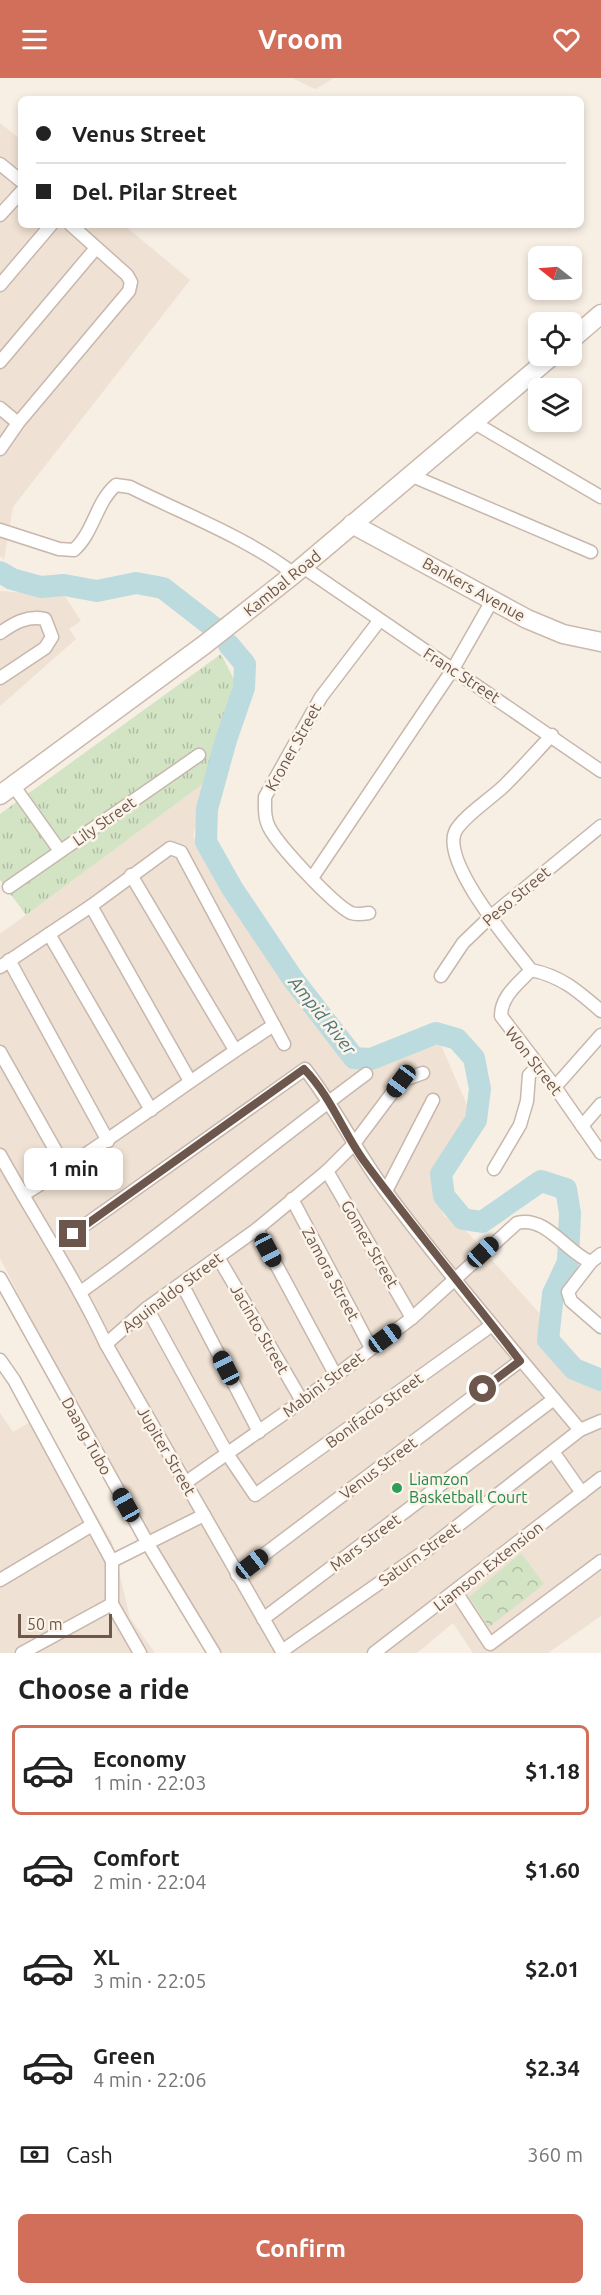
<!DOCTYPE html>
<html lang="en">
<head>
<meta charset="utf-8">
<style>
  body { margin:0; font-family:Ubuntu,sans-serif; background:#f6f6f6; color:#222; height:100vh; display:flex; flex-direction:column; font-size:22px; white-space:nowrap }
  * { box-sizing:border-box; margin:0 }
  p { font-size:20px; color:#767676 }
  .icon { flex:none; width:33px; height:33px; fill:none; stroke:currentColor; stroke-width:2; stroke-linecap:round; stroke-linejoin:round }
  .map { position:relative; height:1575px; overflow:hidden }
  .panel { display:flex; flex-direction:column; background:#fff; flex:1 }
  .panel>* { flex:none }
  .guide { position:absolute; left:18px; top:18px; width:566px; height:132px; border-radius:9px; box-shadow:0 3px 9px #0003; display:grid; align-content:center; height:132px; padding:0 18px; background:#fff }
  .needle { width:39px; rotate:287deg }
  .tools { position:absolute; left:528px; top:168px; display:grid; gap:12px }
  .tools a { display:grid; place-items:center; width:54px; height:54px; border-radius:9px; background:#fff; box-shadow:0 3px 9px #0003; font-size:30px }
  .scale { position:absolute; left:18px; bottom:15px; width:94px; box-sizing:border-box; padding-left:6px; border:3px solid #6d574d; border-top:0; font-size:16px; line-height:21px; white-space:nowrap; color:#6d574d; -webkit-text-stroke:4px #fcf4e9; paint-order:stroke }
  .end { position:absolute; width:27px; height:27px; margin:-14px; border:8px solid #6d574d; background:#fff; box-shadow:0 0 0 3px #fff }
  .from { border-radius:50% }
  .bubble { position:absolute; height:42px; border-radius:9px; background:#fff; box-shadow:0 3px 9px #0003; font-size:20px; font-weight:700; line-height:42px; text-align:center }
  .car { position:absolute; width:18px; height:36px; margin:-18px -9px; border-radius:8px; box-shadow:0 0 4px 2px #0007; background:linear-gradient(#222 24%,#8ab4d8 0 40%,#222 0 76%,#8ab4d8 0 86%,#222 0) }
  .guide b { display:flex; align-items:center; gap:21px; height:57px; font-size:22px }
  .guide b+b { border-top:2px solid #e0e0e0 }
  .guide i { width:15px; height:15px; background:#222 }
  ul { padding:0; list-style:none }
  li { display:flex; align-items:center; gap:18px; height:90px; margin:0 12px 9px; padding:0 6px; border:3px solid transparent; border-radius:9px }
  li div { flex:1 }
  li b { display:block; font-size:22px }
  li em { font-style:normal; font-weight:700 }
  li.selected { border-color:#d26f5a }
  li>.icon { width:54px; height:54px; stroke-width:1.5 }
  h2 { padding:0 18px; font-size:27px; line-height:72px }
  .pay { display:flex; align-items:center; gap:15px; height:66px; padding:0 18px; font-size:22px }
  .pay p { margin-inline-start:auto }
  .cta { display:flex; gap:12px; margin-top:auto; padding:12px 18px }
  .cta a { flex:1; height:69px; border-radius:9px; background:#d26f5a; color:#fff; font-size:24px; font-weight:700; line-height:69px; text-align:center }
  header { display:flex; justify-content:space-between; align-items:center; height:78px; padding:0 18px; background:#d26f5a; color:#fff; font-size:27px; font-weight:700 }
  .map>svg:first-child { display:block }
  .residential { fill:#efe1d3 }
  .grass { fill:url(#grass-tufts) }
  .forest { fill:url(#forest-crowns) }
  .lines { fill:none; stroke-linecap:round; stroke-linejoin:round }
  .river { stroke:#bbdbdf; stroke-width:22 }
  .street-casing { stroke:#c7b7ac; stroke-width:15 }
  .secondary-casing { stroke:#ccb9ad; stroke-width:21 }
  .street { stroke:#fff; stroke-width:12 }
  .secondary { stroke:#fff; stroke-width:18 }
  .route { stroke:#6d574d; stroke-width:8 }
  .leisure-dot { fill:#2e9e5b; stroke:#fcf4e9; stroke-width:2 }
  .labels { text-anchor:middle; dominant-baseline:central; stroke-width:5; stroke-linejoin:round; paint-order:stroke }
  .street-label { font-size:16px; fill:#6d574d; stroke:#fcf4e9 }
  .leisure-label { font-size:16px; fill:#27864d; stroke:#fcf4e9; text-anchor:start }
  .water-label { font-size:18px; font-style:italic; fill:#4b777e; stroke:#fcf4e9 }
</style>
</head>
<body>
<header><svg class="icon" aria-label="menu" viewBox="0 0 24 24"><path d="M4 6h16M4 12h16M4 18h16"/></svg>Vroom<svg class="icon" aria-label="heart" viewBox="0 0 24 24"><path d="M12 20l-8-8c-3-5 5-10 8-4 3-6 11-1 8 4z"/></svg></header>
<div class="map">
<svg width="601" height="1575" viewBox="0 0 601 1575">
  <defs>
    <pattern id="grass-tufts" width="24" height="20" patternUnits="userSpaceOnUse" patternTransform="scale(1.5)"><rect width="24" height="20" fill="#d3e4c5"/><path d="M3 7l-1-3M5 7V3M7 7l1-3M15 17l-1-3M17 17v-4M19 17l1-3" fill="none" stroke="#afbca2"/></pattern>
    <pattern id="forest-crowns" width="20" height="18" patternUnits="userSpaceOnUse" patternTransform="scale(1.5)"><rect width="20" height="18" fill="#d3e4c5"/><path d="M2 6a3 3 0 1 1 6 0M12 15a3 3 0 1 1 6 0" fill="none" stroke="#afbca2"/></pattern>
  </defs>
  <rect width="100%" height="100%" fill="#f8efe4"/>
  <g class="residential">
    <path d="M292,0H334L315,11Z"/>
    <path d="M0,45L21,62V147H124L190,202L13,429L4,482L0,478Z"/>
    <path d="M0,513L64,517L81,543L69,551L76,561L0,628Z"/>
    <path d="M207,703L193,758L321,950L353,981L381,988L428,966L441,967L467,1027L464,1050L441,1084L432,1111L444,1138L467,1154L591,1293L601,1295V1538L548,1575H473L453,1545L417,1575H207L148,1476L0,1180V856Z"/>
    <path d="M0,1335L13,1354L40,1338L112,1464L130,1540L155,1575H0Z"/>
  </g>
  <path class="grass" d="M221,576L238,609L207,703L26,837L0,802V736Z"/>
  <path class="forest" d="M521,1475L544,1506L489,1549L469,1519Z"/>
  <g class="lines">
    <g class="river">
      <path d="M0,494L12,501L41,509L64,507L97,513L136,505L163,510L217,552"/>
      <path d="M229,567L245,586L244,610L226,662L207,731L206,764L232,810L293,901L354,980L371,981L436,955L457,961L474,980L480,1011L476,1042L441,1096L444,1118L463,1141L482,1144L541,1103L566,1111L570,1135L568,1184L553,1216L548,1262L574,1291L601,1302"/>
    </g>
    <g class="street-casing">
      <g id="street">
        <path d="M0,86L21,103"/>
        <path d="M0,137L21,114"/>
        <path d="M0,207L51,147"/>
        <path d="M0,284L96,170"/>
        <path d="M0,330L18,345"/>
        <path d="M473,344L601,419"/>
        <path d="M0,371L18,345L129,213L131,204L127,197L71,147"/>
        <path d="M410,397L591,474"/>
        <path d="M0,452L59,471L74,472C94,454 96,424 116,407L130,409C184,436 246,459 294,496"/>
        <path d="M303,489L601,693"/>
        <path d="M0,555C14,545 28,537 45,541L52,559L45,570L0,600"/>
        <path d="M552,657C536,674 521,691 505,707C492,720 462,739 455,754C442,786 512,867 531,892C561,898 578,913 601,933"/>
        <path d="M13,707L60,773"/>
        <path d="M131,797L235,972"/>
        <path d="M312,800L453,591L493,521"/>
        <path d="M9,809L199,677"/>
        <path d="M91,828L190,1003"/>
        <path d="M369,835C363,836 357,837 351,835C333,826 280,769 270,751C264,741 265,730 265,719L321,619L379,543"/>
        <path d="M49,856L151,1032"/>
        <path d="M9,882L108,1063"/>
        <path d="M0,889L91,828L170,770L181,774L284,966"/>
        <path d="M531,892C518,906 501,918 501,938L555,1009L601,1075"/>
        <path d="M441,898L463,865L490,839L601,748"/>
        <path d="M0,974L66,1091"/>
        <path d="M555,1009L601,957"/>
        <path d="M582,1048L601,1026"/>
        <path d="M0,1077C35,1140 75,1200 106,1266L283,1575"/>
        <path d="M494,1091L520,1047L527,1023L529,997L538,988"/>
        <path d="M327,1093L412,1240"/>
        <path d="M386,1113L433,1022"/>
        <path d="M23,1117C109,1064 189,1002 274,947"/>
        <path d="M292,1121L371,1270"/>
        <path d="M257,1151L335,1296"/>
        <path d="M54,1169L305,991C335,1029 356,1073 385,1112C447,1195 514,1273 580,1352"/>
        <path d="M601,1176L591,1184L568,1214L571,1223L601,1249"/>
        <path d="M218,1179L302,1323"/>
        <path d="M0,1200L148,1466L214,1575"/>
        <path d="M182,1206L259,1354"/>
        <path d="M82,1213C178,1144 270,1067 366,996"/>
        <path d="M147,1230L228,1377L255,1417L492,1247"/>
        <path d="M106,1266L147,1230L257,1151L327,1093L353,1067L401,1003L423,995"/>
        <path d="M0,1282L14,1302L112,1483V1526L140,1575"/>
        <path d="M554,1375L582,1415"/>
        <path d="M185,1405L302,1323L412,1240L517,1145C546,1137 567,1175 591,1184"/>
        <path d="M112,1483L204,1437"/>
        <path d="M237,1497L520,1283"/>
        <path d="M0,1502L92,1447"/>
        <path d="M456,1514L490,1566L601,1483"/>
        <path d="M263,1541L554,1321"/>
        <path d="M282,1573L428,1471L580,1352L601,1343"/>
        <path d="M22,1575L112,1526"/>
        <path d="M374,1575L601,1400"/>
      </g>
    </g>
    <g class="secondary-casing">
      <g id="secondary">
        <path d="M572,261L601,236"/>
        <path d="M352,446L527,541L563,556L601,564"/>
        <path d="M0,717L204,567L294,496L552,278"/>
      </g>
    </g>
    <use href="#street" class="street"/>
    <use href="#secondary" class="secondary"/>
  </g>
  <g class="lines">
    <path class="route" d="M73,1156L304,991C330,1017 343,1054 364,1083C414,1151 469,1216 520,1283L483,1311"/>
  </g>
  <circle class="leisure-dot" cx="397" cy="1410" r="6"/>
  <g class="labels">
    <g class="street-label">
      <text transform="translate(282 505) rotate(-39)">Kambal Road</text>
      <text transform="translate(474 511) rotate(29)">Bankers Avenue</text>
      <text transform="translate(462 597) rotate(33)">Franc Street</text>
      <text transform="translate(293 669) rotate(-61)">Kroner Street</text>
      <text transform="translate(104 743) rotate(-35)">Lily Street</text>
      <text transform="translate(516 818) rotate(-40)">Peso Street</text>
      <text transform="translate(534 983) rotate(52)">Won Street</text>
      <text transform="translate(370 1166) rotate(60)">Gomez Street</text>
      <text transform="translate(331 1196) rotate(62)">Zamora Street</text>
      <text transform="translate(172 1214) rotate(-37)">Aguinaldo Street</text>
      <text transform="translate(260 1251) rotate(60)">Jacinto Street</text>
      <text transform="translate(323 1306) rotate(-37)">Mabini Street</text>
      <text transform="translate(374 1332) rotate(-36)">Bonifacio Street</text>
      <text transform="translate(87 1358) rotate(61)">Daang Tubo</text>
      <text transform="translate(167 1373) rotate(60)">Jupiter Street</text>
      <text transform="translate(378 1390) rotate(-37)">Venus Street</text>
      <text transform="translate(365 1464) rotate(-37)">Mars Street</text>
      <text transform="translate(419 1476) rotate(-36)">Saturn Street</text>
      <text transform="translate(488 1488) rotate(-38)">Liamson Extension</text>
    </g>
    <g class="leisure-label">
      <text x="409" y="1401">Liamzon<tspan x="409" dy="18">Basketball Court</tspan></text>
    </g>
    <g class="water-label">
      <text transform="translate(323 937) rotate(51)">Ampid River</text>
    </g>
  </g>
</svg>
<div class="tools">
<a><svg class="needle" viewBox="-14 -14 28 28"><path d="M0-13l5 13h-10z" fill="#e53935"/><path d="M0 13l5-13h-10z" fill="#767676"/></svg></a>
<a><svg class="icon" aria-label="locate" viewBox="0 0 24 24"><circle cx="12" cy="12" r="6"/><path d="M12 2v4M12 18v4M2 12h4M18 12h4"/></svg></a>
<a><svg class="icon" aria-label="layers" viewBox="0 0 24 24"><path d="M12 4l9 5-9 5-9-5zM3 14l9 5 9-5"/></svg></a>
</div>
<div class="scale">50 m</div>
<i class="end from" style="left:483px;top:1311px"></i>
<i class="end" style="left:73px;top:1156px"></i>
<div class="bubble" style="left:24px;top:1070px;width:99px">1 min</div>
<i class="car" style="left:401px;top:1003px;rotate:217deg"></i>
<i class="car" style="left:268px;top:1172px;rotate:152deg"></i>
<i class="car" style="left:483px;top:1174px;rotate:47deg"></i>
<i class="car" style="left:385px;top:1260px;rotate:54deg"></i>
<i class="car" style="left:226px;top:1290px;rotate:333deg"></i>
<i class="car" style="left:126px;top:1427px;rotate:331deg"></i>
<i class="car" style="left:252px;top:1486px;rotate:52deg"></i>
<div class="guide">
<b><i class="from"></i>Venus Street</b>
<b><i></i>Del. Pilar Street</b>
</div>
</div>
<section class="panel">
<h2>Choose a ride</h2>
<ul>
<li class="selected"><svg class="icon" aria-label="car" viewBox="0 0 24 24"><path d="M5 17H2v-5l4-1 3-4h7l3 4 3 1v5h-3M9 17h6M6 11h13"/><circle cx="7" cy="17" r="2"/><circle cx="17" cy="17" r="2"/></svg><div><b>Economy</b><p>1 min · 22:03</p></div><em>$1.18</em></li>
<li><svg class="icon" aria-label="car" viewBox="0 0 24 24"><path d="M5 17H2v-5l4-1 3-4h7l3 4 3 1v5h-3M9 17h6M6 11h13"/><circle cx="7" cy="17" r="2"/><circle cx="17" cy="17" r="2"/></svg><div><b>Comfort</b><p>2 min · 22:04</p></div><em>$1.60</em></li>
<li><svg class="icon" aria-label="car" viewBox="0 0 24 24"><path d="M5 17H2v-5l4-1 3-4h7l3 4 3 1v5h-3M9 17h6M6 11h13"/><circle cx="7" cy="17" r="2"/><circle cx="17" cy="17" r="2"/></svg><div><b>XL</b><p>3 min · 22:05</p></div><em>$2.01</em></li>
<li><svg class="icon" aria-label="car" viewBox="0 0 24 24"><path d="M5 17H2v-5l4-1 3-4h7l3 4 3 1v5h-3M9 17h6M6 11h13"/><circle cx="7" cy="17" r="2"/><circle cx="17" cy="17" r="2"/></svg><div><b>Green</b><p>4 min · 22:06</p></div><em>$2.34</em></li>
</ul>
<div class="pay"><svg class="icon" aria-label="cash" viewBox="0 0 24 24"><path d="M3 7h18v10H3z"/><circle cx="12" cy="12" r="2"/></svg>Cash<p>360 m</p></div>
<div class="cta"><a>Confirm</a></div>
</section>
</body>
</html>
